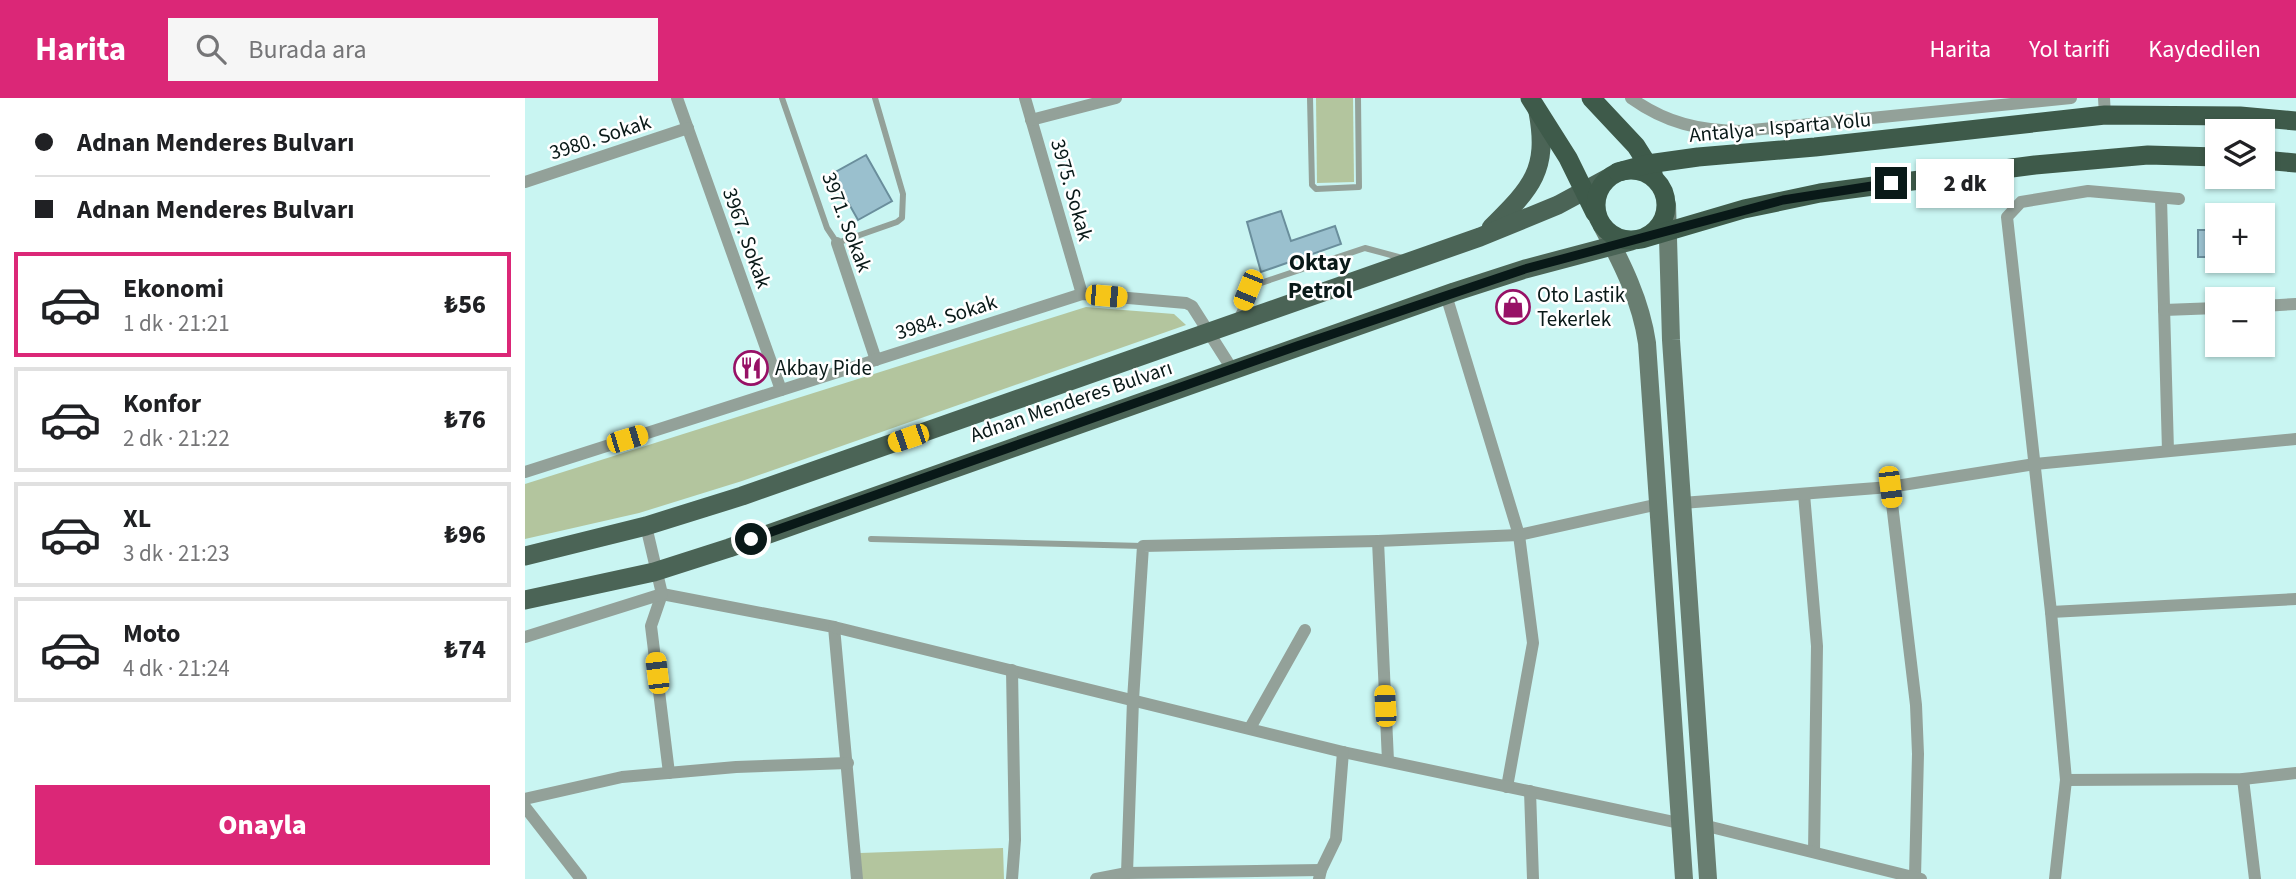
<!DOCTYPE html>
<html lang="tr">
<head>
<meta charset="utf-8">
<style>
  body { margin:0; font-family:"Source Sans 3",sans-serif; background:#f6f6f6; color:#202124; height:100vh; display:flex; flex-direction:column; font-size:26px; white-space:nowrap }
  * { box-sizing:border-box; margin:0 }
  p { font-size:23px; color:#757577 }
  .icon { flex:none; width:38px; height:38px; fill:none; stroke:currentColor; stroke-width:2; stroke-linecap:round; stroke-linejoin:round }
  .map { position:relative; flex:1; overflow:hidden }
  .sheet { display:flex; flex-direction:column; background:#fff; width:525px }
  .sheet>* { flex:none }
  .top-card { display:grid; align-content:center; height:154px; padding:0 35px; background:#fff }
  .fabs { position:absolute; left:1680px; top:21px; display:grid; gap:14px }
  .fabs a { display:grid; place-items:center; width:70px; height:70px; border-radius:0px; background:#fff; box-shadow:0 2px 5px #0004; font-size:35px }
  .end { position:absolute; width:32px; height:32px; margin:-16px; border:9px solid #091918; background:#fff; box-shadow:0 0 0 4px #fff }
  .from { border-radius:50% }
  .bubble { position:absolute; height:49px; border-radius:0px; background:#fff; box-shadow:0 2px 5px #0004; font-size:23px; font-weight:800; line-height:49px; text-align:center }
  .car { position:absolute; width:21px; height:42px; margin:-21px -10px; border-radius:9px; box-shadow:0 0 5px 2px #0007; background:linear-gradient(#f5c518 24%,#345 0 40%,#f5c518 0 76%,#345 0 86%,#f5c518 0) }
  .top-card b { display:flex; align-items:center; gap:24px; height:66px; font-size:26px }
  .top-card b+b { border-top:2px solid #e0e0e0 }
  .top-card i { width:18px; height:18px; background:#202124 }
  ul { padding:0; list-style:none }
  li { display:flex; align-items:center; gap:21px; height:105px; margin:0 14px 10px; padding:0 21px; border:4px solid #e0e0e0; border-radius:0px }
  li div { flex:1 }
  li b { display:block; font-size:26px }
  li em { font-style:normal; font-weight:800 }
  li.current { border-color:#db2777 }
  li>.icon { width:63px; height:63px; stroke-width:1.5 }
  .action { display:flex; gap:14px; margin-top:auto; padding:14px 35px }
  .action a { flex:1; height:80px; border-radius:0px; background:#db2777; color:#fff; font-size:28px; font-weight:800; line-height:80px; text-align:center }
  header { display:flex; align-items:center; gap:42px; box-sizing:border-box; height:98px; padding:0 35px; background:#db2777; color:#fff }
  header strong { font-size:33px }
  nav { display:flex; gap:38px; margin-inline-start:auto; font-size:24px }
  .search { width:490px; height:63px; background:#f6f6f6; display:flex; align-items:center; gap:18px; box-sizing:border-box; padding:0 24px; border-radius:0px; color:#757577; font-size:26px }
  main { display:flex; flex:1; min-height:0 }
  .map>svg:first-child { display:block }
  .green { fill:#b3c59e }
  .building { fill:#9ac0ce; stroke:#6a8e9c; stroke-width:2 }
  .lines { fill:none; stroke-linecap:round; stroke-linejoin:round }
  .service { stroke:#93a199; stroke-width:6 }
  .minor { stroke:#93a199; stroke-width:12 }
  .secondary { stroke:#697e71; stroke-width:18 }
  .primary { stroke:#4b6456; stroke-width:19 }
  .trunk { stroke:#3e5a4a; stroke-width:19 }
  .route { stroke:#091918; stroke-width:9 }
  .labels { text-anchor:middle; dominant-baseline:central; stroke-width:5; stroke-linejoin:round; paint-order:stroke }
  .street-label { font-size:21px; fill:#091918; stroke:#fff }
  .poi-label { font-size:21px; fill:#091918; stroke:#fff; text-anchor:start }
  .quarter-label { font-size:24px; font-weight:bold; fill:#091918; stroke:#fff }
</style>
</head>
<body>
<header>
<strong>Harita</strong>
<div class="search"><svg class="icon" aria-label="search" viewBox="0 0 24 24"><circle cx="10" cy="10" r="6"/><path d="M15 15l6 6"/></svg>Burada ara</div>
<nav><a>Harita</a><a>Yol tarifi</a><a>Kaydedilen</a></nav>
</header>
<main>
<section class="sheet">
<div class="top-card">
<b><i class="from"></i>Adnan Menderes Bulvarı</b>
<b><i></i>Adnan Menderes Bulvarı</b>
</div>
<ul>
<li class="current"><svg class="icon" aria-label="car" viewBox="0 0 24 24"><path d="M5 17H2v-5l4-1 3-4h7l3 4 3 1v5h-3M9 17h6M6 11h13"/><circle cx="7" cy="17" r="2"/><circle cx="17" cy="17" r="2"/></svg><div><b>Ekonomi</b><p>1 dk · 21:21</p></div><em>₺56</em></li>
<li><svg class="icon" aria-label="car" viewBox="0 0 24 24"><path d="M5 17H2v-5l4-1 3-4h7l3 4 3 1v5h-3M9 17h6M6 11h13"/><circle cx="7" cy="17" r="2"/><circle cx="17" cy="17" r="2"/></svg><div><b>Konfor</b><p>2 dk · 21:22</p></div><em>₺76</em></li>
<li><svg class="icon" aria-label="car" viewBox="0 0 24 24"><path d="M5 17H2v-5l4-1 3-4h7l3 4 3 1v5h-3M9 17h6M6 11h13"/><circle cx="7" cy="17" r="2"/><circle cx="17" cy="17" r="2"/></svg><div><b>XL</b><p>3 dk · 21:23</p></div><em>₺96</em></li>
<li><svg class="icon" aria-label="car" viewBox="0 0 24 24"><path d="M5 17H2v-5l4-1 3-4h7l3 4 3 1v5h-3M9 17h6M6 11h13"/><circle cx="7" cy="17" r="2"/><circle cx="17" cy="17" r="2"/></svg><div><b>Moto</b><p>4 dk · 21:24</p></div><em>₺74</em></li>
</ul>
<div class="action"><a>Onayla</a></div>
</section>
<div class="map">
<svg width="1771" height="781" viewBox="0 0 1771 781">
  <rect width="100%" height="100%" fill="#c9f5f2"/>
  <g class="green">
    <path d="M791,0H828L829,84L792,85Z"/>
    <path d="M561,209L649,216L661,227L217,383L114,415L0,441V386Z"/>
    <path d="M478,750L479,781H336L335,755Z"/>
  </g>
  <g class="building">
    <path d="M341,57L367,103L333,122L307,76Z"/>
    <path d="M756,113L766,143L810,128L816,146L736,174L722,124Z"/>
    <rect x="1673" y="132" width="19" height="27"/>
  </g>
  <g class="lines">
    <g class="service">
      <path d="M257,0L302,130L312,145L372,124L377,120L378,96L350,0"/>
      <path d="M785,0L787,87L791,91L834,89L833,0"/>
      <path d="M711,221L727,188L840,150L877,160"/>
      <path d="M346,441L618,448"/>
    </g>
    <g class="minor">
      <path d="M152,0L256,292"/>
      <path d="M500,0L557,196"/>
      <path d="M1106,0C1141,25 1175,33 1217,33L1546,0"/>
      <path d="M1579,0L1580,17"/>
      <path d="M506,22L591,0"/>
      <path d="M0,84L163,30"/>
      <path d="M1636,100L1643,353"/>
      <path d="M312,145L351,262"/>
      <path d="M921,197L994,437L1008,545L982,689"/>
      <path d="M1738,208L1771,206"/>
      <path d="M1639,212L1692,210"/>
      <path d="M0,374L557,196L661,205L667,208L707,271"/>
      <path d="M1365,389L1391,607L1393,656L1390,779"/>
      <path d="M1279,396L1292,548L1289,754"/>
      <path d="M1157,405L1365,389L1510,366L1771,341"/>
      <path d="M121,428L137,496L309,529L332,781"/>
      <path d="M853,443L863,663"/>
      <path d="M137,496L126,528L144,675"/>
      <path d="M1526,514L1771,501"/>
      <path d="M309,529L818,654L1154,725"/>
      <path d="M0,539L137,496"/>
      <path d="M487,572L490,742L487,781"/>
      <path d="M725,630L780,532"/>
      <path d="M1718,681L1730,781"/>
      <path d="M1541,682L1718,681L1771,675"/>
      <path d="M1005,693L1008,781"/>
      <path d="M0,701L97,679L211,669L323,665"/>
      <path d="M0,709L56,781"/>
      <path d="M1178,727L1396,781"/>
      <path d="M602,775L608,602L618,448L853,443L994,437L1134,406"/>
      <path d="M571,781L602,775L796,772"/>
      <path d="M794,781L796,772L811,741L818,654"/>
      <path d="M1530,781L1541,682L1526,514L1482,119L1496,104L1563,93L1654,101"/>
    </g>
    <g class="secondary">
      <path d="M1142,106L1146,242L1183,781"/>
      <path d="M1077,128C1097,165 1116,203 1122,245L1159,781"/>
    </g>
    <g class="primary">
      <path d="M966,130C1006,90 1024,73 1013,14"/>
      <path d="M0,458L121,428L217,398L955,139L1033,107L1083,80"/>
      <path d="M0,502L129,474L204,450L929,194L1000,171L1106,143"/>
    </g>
    <g class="trunk">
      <path d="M1005,0L1043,60L1070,115"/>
      <path d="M1066,0L1111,48L1128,75"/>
      <path d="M1738,62L1771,65"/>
      <circle cx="1106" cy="107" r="35"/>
      <path d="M1093,74L1123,66L1173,59L1290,49L1580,17L1715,18L1771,23"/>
      <path d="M1117,141L1219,111L1295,95L1510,67L1623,57L1692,59"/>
    </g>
  </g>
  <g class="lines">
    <path class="route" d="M226,441L772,248L1000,171L1258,102L1366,85"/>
  </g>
  <defs>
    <g id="shop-ring" transform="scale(1.75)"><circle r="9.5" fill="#fff" stroke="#971166" stroke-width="1.5"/><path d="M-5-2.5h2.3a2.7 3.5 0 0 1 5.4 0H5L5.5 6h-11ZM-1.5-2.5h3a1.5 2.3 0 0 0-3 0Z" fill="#971166"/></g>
    <g id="restaurant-ring" transform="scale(1.75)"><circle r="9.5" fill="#fff" stroke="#971166" stroke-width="1.5"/><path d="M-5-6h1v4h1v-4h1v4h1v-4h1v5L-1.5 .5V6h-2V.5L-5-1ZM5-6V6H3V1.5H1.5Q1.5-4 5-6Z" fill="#971166"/></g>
  </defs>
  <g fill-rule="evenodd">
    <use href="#shop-ring" x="988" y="209"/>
    <use href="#restaurant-ring" x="226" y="270"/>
  </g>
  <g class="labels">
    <g class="street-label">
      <text transform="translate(1255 29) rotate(-5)">Antalya - Isparta Yolu</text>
      <text transform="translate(75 39) rotate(-18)">3980. Sokak</text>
      <text transform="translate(547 92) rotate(74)">3975. Sokak</text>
      <text transform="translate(322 124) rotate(69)">3971. Sokak</text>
      <text transform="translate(222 140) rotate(70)">3967. Sokak</text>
      <text transform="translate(421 219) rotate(-18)">3984. Sokak</text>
      <text transform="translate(546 303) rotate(-19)">Adnan Menderes Bulvarı</text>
    </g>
    <g class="poi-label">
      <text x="1012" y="197">Oto Lastik<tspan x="1012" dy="24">Tekerlek</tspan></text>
      <text x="250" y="270">Akbay Pide</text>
    </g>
    <g class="quarter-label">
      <text x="795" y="164">Oktay<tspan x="795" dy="28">Petrol</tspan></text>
    </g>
  </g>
</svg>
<div class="fabs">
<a><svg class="icon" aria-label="layers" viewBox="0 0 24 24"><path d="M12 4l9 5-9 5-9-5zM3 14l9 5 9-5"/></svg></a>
<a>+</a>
<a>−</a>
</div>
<i class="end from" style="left:226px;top:441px"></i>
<i class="end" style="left:1366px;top:85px"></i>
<div class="bubble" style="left:1391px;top:61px;width:98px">2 dk</div>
<i class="car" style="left:723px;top:192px;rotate:202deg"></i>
<i class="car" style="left:581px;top:198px;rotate:95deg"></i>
<i class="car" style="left:383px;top:340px;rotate:251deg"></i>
<i class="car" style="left:102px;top:341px;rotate:73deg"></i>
<i class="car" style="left:1365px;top:389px;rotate:173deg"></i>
<i class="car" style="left:132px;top:575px;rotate:353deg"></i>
<i class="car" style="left:860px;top:608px;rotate:357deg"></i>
</div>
</main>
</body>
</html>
